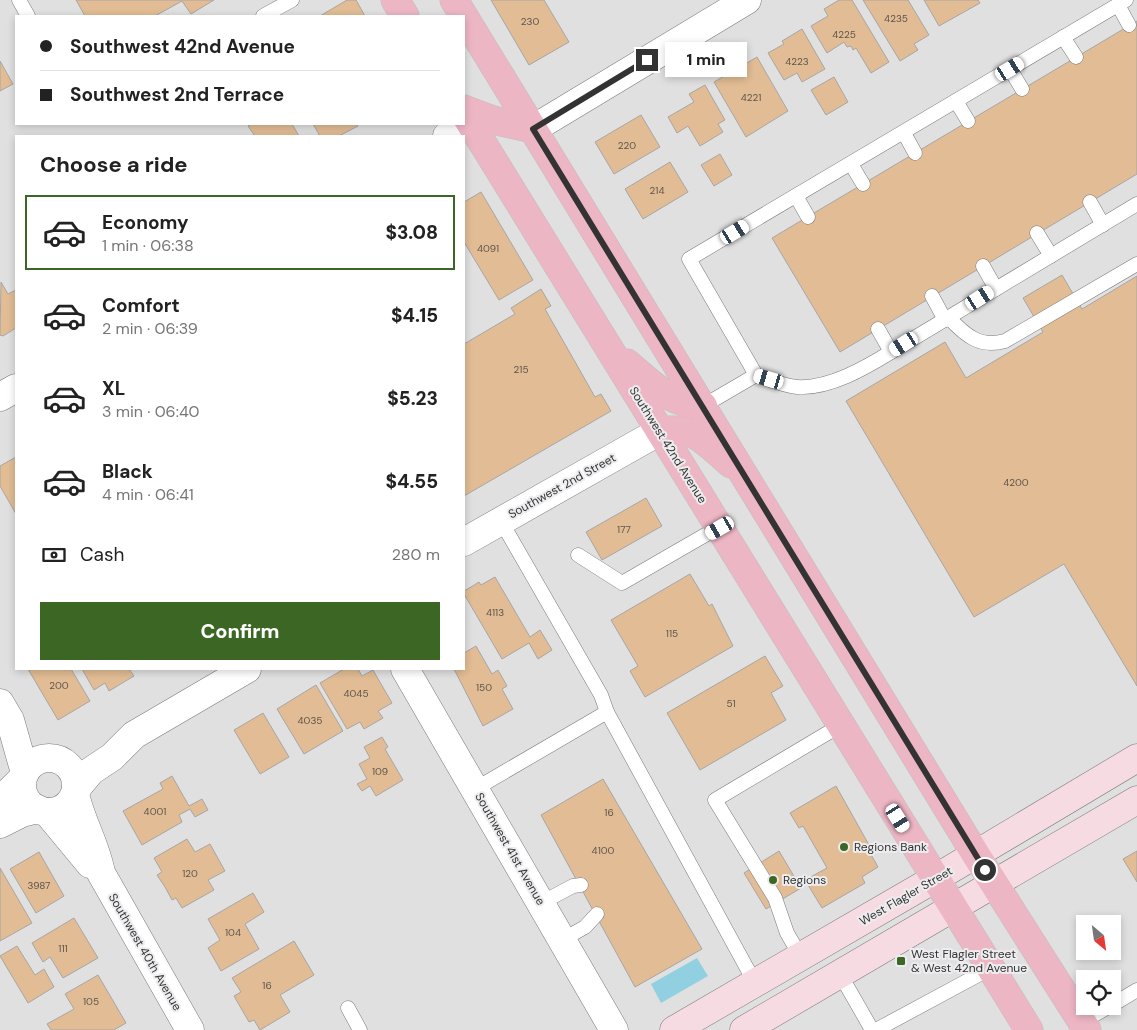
<!DOCTYPE html>
<html lang="en">
<head>
<meta charset="utf-8">
<style>
  body { margin:0; font-family:"DM Sans",sans-serif; background:#f6f6f6; color:#222; height:100vh; display:flex; flex-direction:column; font-size:19px; white-space:nowrap }
  * { box-sizing:border-box; margin:0 }
  p { font-size:16px; color:#767676 }
  .icon { flex:none; width:28px; height:28px; fill:none; stroke:currentColor; stroke-width:2; stroke-linecap:round; stroke-linejoin:round }
  .map { position:relative; flex:1; overflow:hidden }
  .panel { position:absolute; left:15px; top:135px; width:450px; height:535px; display:flex; flex-direction:column; background:#fff; border-radius:0px; box-shadow:0 2px 8px #0003 }
  .panel>* { flex:none }
  .guide { position:absolute; left:15px; top:15px; width:450px; height:110px; border-radius:0px; box-shadow:0 2px 8px #0003; display:grid; align-content:center; height:110px; padding:0 25px; background:#fff }
  .needle { width:32px; rotate:151deg }
  .fabs { position:absolute; left:1076px; top:915px; display:grid; gap:10px }
  .fabs a { display:grid; place-items:center; width:45px; height:45px; border-radius:0px; background:#fff; box-shadow:0 2px 8px #0003; font-size:25px }
  .end { position:absolute; width:22px; height:22px; margin:-11px; border:6px solid #333; background:#fff; box-shadow:0 0 0 2px #fff }
  .from { border-radius:50% }
  .bubble { position:absolute; height:35px; border-radius:0px; background:#fff; box-shadow:0 2px 8px #0003; font-size:16px; font-weight:800; line-height:35px; text-align:center }
  .car { position:absolute; width:15px; height:30px; margin:-15px -8px; border-radius:6px; box-shadow:0 0 4px 1px #0007; background:linear-gradient(#fff 24%,#345 0 40%,#fff 0 76%,#345 0 86%,#fff 0) }
  .guide b { display:flex; align-items:center; gap:18px; height:48px; font-size:19px }
  .guide b+b { border-top:1px solid #e0e0e0 }
  .guide i { width:12px; height:12px; background:#222 }
  ul { padding:0; list-style:none }
  li { display:flex; align-items:center; gap:15px; height:75px; margin:0 10px 8px; padding:0 15px; border:2px solid transparent; border-radius:0px }
  li div { flex:1 }
  li b { display:block; font-size:19px }
  li em { font-style:normal; font-weight:800 }
  li.on { border-color:#3c6623 }
  li>.icon { width:45px; height:45px; stroke-width:1.5 }
  h2 { padding:0 25px; font-size:22px; line-height:60px }
  .pay { display:flex; align-items:center; gap:12px; height:55px; padding:0 25px; font-size:19px }
  .pay p { margin-inline-start:auto }
  .primary-button { display:flex; gap:10px; margin-top:auto; padding:10px 25px }
  .primary-button a { flex:1; height:58px; border-radius:0px; background:#3c6623; color:#fff; font-size:20px; font-weight:800; line-height:58px; text-align:center }
  .map>svg:first-child { display:block }
  .water { fill:#91d0e1 }
  .building { fill:#e1bc94; stroke:#a7a6a5 }
  .lines { fill:none; stroke-linecap:round; stroke-linejoin:round }
  .lane-casing { stroke:#7b7b7d; stroke-width:15 }
  .street-casing { stroke:#7b7b7d; stroke-width:29 }
  .secondary-casing { stroke:#7b7b7d; stroke-width:29 }
  .primary-casing { stroke:#bebebe; stroke-width:29 }
  .lane { stroke:#fff; stroke-width:14 }
  .street { stroke:#fff; stroke-width:28 }
  .secondary { stroke:#f6dbe2; stroke-width:28 }
  .primary { stroke:#edb6c5; stroke-width:28 }
  .route { stroke:#333; stroke-width:6 }
  .poi-dot { fill:#3c6623; stroke:#ededef; stroke-width:2 }
  .labels { text-anchor:middle; dominant-baseline:central; stroke-width:4; stroke-linejoin:round; paint-order:stroke }
  .number-label { font-size:10px; fill:#5e554b }
  .street-label { font-size:12px; fill:#333; stroke:#ededef }
  .poi-label { font-size:12px; fill:#333; stroke:#ededef; text-anchor:start }
</style>
</head>
<body>
<div class="map">
<svg width="1137" height="1030" viewBox="0 0 1137 1030">
  <rect width="100%" height="100%" fill="#e0e0e1"/>
  <path class="water" d="M697,958L708,976L661,1003L651,984Z"/>
  <g class="building">
    <path d="M76,0H214L191,14L182,1L155,16H85Z"/>
    <path d="M347,0H356L365,16H320Z"/>
    <path d="M491,0H544L569,42L529,65Z"/>
    <path d="M839,0H852L889,62L871,73L856,48L853,50L851,46L847,47L844,42L827,53L811,26L828,16L824,9Z"/>
    <path d="M863,0H908L929,35L914,44L918,50L900,61Z"/>
    <path d="M924,0H978L980,3L939,26Z"/>
    <path d="M1137,21V174L840,352L772,238Z"/>
    <path d="M802,29L825,69L802,82L797,73L784,80L768,53L784,44L782,41Z"/>
    <path d="M757,57L788,111L746,137L714,82Z"/>
    <path d="M0,61L13,84L0,91Z"/>
    <path d="M834,77L848,102L826,115L811,90Z"/>
    <path d="M705,85L725,120L718,124L723,132L700,146L688,126L677,133L668,117L694,102L689,94Z"/>
    <path d="M641,115L660,147L614,174L595,142Z"/>
    <path d="M252,124H292L299,136H255L248,126Z"/>
    <path d="M313,124H356L358,126L339,136H320Z"/>
    <path d="M720,154L732,175L714,186L701,165Z"/>
    <path d="M670,162L688,192L643,219L625,189Z"/>
    <path d="M481,192L533,280L499,300L464,242V202Z"/>
    <path d="M1062,275L1082,309L1137,276V686L1064,564L974,617L846,401L945,342L966,378L1043,332L1023,298Z"/>
    <path d="M1,282L8,294L16,290V328L3,336L0,335Z"/>
    <path d="M541,289L551,306L545,309L595,397L601,394L611,411L464,496V344L515,314L511,308Z"/>
    <path d="M16,457V514L0,486V466Z"/>
    <path d="M646,498L662,526L602,560L586,532Z"/>
    <path d="M690,574L709,606L712,604L733,646L645,697L630,671L638,666L611,620Z"/>
    <path d="M495,577L530,637L540,630L552,650L538,659L529,643L502,659L464,594V591L471,587L479,582L481,585Z"/>
    <path d="M476,646L492,674L498,670L507,686L502,689L513,709L483,726L454,669H464V653Z"/>
    <path d="M765,656L783,686L771,693L786,720L700,770L667,713Z"/>
    <path d="M28,669H71L90,701L58,720Z"/>
    <path d="M82,669H129L134,676L109,691L105,683L94,690Z"/>
    <path d="M344,669H358L362,676L373,670L392,703L378,711L383,718L364,729L360,722L347,729L320,683Z"/>
    <path d="M316,685L343,731L304,754L277,709Z"/>
    <path d="M263,713L289,757L260,774L234,730Z"/>
    <path d="M382,737L388,747L385,749L403,780L376,796L370,786L362,791L357,784L367,779L359,764L370,758L364,747Z"/>
    <path d="M172,776L189,806L202,799L208,810L195,817L190,809L179,815L182,822L142,845L123,811L163,789L160,783Z"/>
    <path d="M603,779L702,949L635,987L541,815Z"/>
    <path d="M836,786L869,845L871,844L874,848L869,851L878,867L862,877L865,883L822,908L805,880L827,868L803,826L799,828L790,813Z"/>
    <path d="M187,839L195,852L210,844L225,871L208,880L214,890L182,908L176,898L172,900L165,887L157,875L162,872L154,858Z"/>
    <path d="M779,851L801,888L766,909L744,873Z"/>
    <path d="M1137,851V882L1123,859Z"/>
    <path d="M39,852L64,896L36,913L10,869Z"/>
    <path d="M0,868L32,923L0,941Z"/>
    <path d="M253,893L264,912L245,924L259,949L221,971L208,948L220,940L208,919Z"/>
    <path d="M74,918L98,958L63,978L50,957L43,962L32,943Z"/>
    <path d="M294,941L314,975L280,995L290,1012L260,1030L254,1020L249,1022L234,996L241,992L232,978Z"/>
    <path d="M17,946L35,975L44,969L54,987L28,1003L0,956Z"/>
    <path d="M98,975L126,1023L114,1030H51L47,1024L74,1009L65,994Z"/>
  </g>
  <g class="lines">
    <g class="lane-casing">
      <g id="lane">
        <path d="M19,0L28,16"/>
        <path d="M1118,5L1129,25"/>
        <path d="M263,16L292,0"/>
        <path d="M1063,37L1076,57"/>
        <path d="M1010,69L1022,89"/>
        <path d="M956,101L968,121"/>
        <path d="M904,133L915,153"/>
        <path d="M851,164L863,184"/>
        <path d="M796,196L808,217"/>
        <path d="M1090,202L1103,225"/>
        <path d="M1037,233L1051,256"/>
        <path d="M983,266L996,289"/>
        <path d="M932,296L945,320"/>
        <path d="M949,318C966,336 980,348 1005,341L1137,264"/>
        <path d="M878,329L891,352"/>
        <path d="M756,375L689,259L1126,0"/>
        <path d="M703,406L756,375C768,379 784,386 797,387C829,389 865,368 891,352L1137,204"/>
        <path d="M501,521L601,695L607,712"/>
        <path d="M578,555L622,583L719,527"/>
        <path d="M475,789L607,712L755,983"/>
        <path d="M541,903L573,886L581,885"/>
        <path d="M562,940L585,927L597,914"/>
        <path d="M801,957L787,933L775,898L715,800L841,725"/>
        <path d="M840,974L872,1030"/>
        <path d="M1112,1005L1137,990"/>
        <path d="M348,1008L360,1030"/>
        <path d="M1082,1022L1110,1006"/>
        <path d="M876,1030L991,968"/>
      </g>
    </g>
    <g class="street-casing">
      <g id="street">
        <path d="M533,129L747,0"/>
        <path d="M447,136L470,123"/>
        <path d="M0,397L16,388"/>
        <path d="M464,542L660,431"/>
        <path d="M405,669L614,1030"/>
        <path d="M0,703L10,720L25,773"/>
        <circle cx="49" cy="785" r="27"/>
        <path d="M76,789L91,771L112,757L134,735L247,669"/>
        <path d="M75,794C81,822 96,845 101,873L190,1030"/>
        <path d="M0,801L22,779"/>
        <path d="M47,812L90,864"/>
        <path d="M0,824L22,813L38,809"/>
      </g>
    </g>
    <g class="secondary-casing">
      <g id="secondary">
        <path d="M674,1030L936,878L1137,758"/>
        <path d="M744,1030L1137,800"/>
      </g>
    </g>
    <g class="primary-casing">
      <g id="primary">
        <path d="M395,0L405,16"/>
        <path d="M454,0L976,855L1087,1030"/>
        <path d="M464,109L493,120L533,129"/>
        <path d="M464,113L1029,1030"/>
        <path d="M627,363C653,385 668,403 703,406"/>
        <path d="M660,431C695,425 706,443 731,464"/>
      </g>
    </g>
    <use href="#lane" class="lane"/>
    <use href="#street" class="street"/>
    <use href="#secondary" class="secondary"/>
    <use href="#primary" class="primary"/>
  </g>
  <g class="lines">
    <path class="route" d="M647,60L533,129L985,870"/>
  </g>
  <g class="poi-dot">
    <circle cx="844" cy="847" r="5"/>
    <circle cx="773" cy="880" r="5"/>
    <rect x="896" y="956" width="10" height="10" rx="2.5"/>
  </g>
  <g class="labels">
    <g class="number-label">
      <text x="896" y="18">4235</text>
      <text x="530" y="21">230</text>
      <text x="844" y="34">4225</text>
      <text x="797" y="61">4223</text>
      <text x="751" y="97">4221</text>
      <text x="627" y="145">220</text>
      <text x="657" y="190">214</text>
      <text x="488" y="248">4091</text>
      <text x="521" y="369">215</text>
      <text x="1016" y="482">4200</text>
      <text x="624" y="529">177</text>
      <text x="495" y="612">4113</text>
      <text x="672" y="633">115</text>
      <text x="59" y="685">200</text>
      <text x="484" y="687">150</text>
      <text x="356" y="693">4045</text>
      <text x="731" y="703">51</text>
      <text x="310" y="720">4035</text>
      <text x="380" y="771">109</text>
      <text x="155" y="811">4001</text>
      <text x="609" y="812">16</text>
      <text x="603" y="850">4100</text>
      <text x="190" y="873">120</text>
      <text x="39" y="885">3987</text>
      <text x="233" y="932">104</text>
      <text x="63" y="948">111</text>
      <text x="267" y="985">16</text>
      <text x="91" y="1001">105</text>
    </g>
    <g class="street-label">
      <text transform="translate(668 445) rotate(58)">Southwest 42nd Avenue</text>
      <text transform="translate(562 486) rotate(-29)">Southwest 2nd Street</text>
      <text transform="translate(510 849) rotate(60)">Southwest 41st Avenue</text>
      <text transform="translate(906 896) rotate(-30)">West Flagler Street</text>
      <text transform="translate(145 952) rotate(60)">Southwest 40th Avenue</text>
    </g>
    <g class="poi-label">
      <text x="854" y="847">Regions Bank</text>
      <text x="783" y="880">Regions</text>
      <text x="911" y="954">West Flagler Street<tspan x="911" dy="14">&amp; West 42nd Avenue</tspan></text>
    </g>
  </g>
</svg>
<div class="fabs">
<a><svg class="needle" viewBox="-14 -14 28 28"><path d="M0-13l5 13h-10z" fill="#e53935"/><path d="M0 13l5-13h-10z" fill="#767676"/></svg></a>
<a><svg class="icon" aria-label="locate" viewBox="0 0 24 24"><circle cx="12" cy="12" r="6"/><path d="M12 2v4M12 18v4M2 12h4M18 12h4"/></svg></a>
</div>
<i class="end from" style="left:985px;top:870px"></i>
<i class="end" style="left:647px;top:60px"></i>
<div class="bubble" style="left:665px;top:42px;width:82px">1 min</div>
<i class="car" style="left:1010px;top:69px;rotate:59deg"></i>
<i class="car" style="left:735px;top:232px;rotate:59deg"></i>
<i class="car" style="left:980px;top:298px;rotate:58deg"></i>
<i class="car" style="left:904px;top:344px;rotate:238deg"></i>
<i class="car" style="left:769px;top:379px;rotate:286deg"></i>
<i class="car" style="left:720px;top:528px;rotate:240deg"></i>
<i class="car" style="left:898px;top:818px;rotate:148deg"></i>
<div class="guide">
<b><i class="from"></i>Southwest 42nd Avenue</b>
<b><i></i>Southwest 2nd Terrace</b>
</div>
<section class="panel">
<h2>Choose a ride</h2>
<ul>
<li class="on"><svg class="icon" aria-label="car" viewBox="0 0 24 24"><path d="M5 17H2v-5l4-1 3-4h7l3 4 3 1v5h-3M9 17h6M6 11h13"/><circle cx="7" cy="17" r="2"/><circle cx="17" cy="17" r="2"/></svg><div><b>Economy</b><p>1 min · 06:38</p></div><em>$3.08</em></li>
<li><svg class="icon" aria-label="car" viewBox="0 0 24 24"><path d="M5 17H2v-5l4-1 3-4h7l3 4 3 1v5h-3M9 17h6M6 11h13"/><circle cx="7" cy="17" r="2"/><circle cx="17" cy="17" r="2"/></svg><div><b>Comfort</b><p>2 min · 06:39</p></div><em>$4.15</em></li>
<li><svg class="icon" aria-label="car" viewBox="0 0 24 24"><path d="M5 17H2v-5l4-1 3-4h7l3 4 3 1v5h-3M9 17h6M6 11h13"/><circle cx="7" cy="17" r="2"/><circle cx="17" cy="17" r="2"/></svg><div><b>XL</b><p>3 min · 06:40</p></div><em>$5.23</em></li>
<li><svg class="icon" aria-label="car" viewBox="0 0 24 24"><path d="M5 17H2v-5l4-1 3-4h7l3 4 3 1v5h-3M9 17h6M6 11h13"/><circle cx="7" cy="17" r="2"/><circle cx="17" cy="17" r="2"/></svg><div><b>Black</b><p>4 min · 06:41</p></div><em>$4.55</em></li>
</ul>
<div class="pay"><svg class="icon" aria-label="cash" viewBox="0 0 24 24"><path d="M3 7h18v10H3z"/><circle cx="12" cy="12" r="2"/></svg>Cash<p>280 m</p></div>
<div class="primary-button"><a>Confirm</a></div>
</section>
</div>
</body>
</html>
